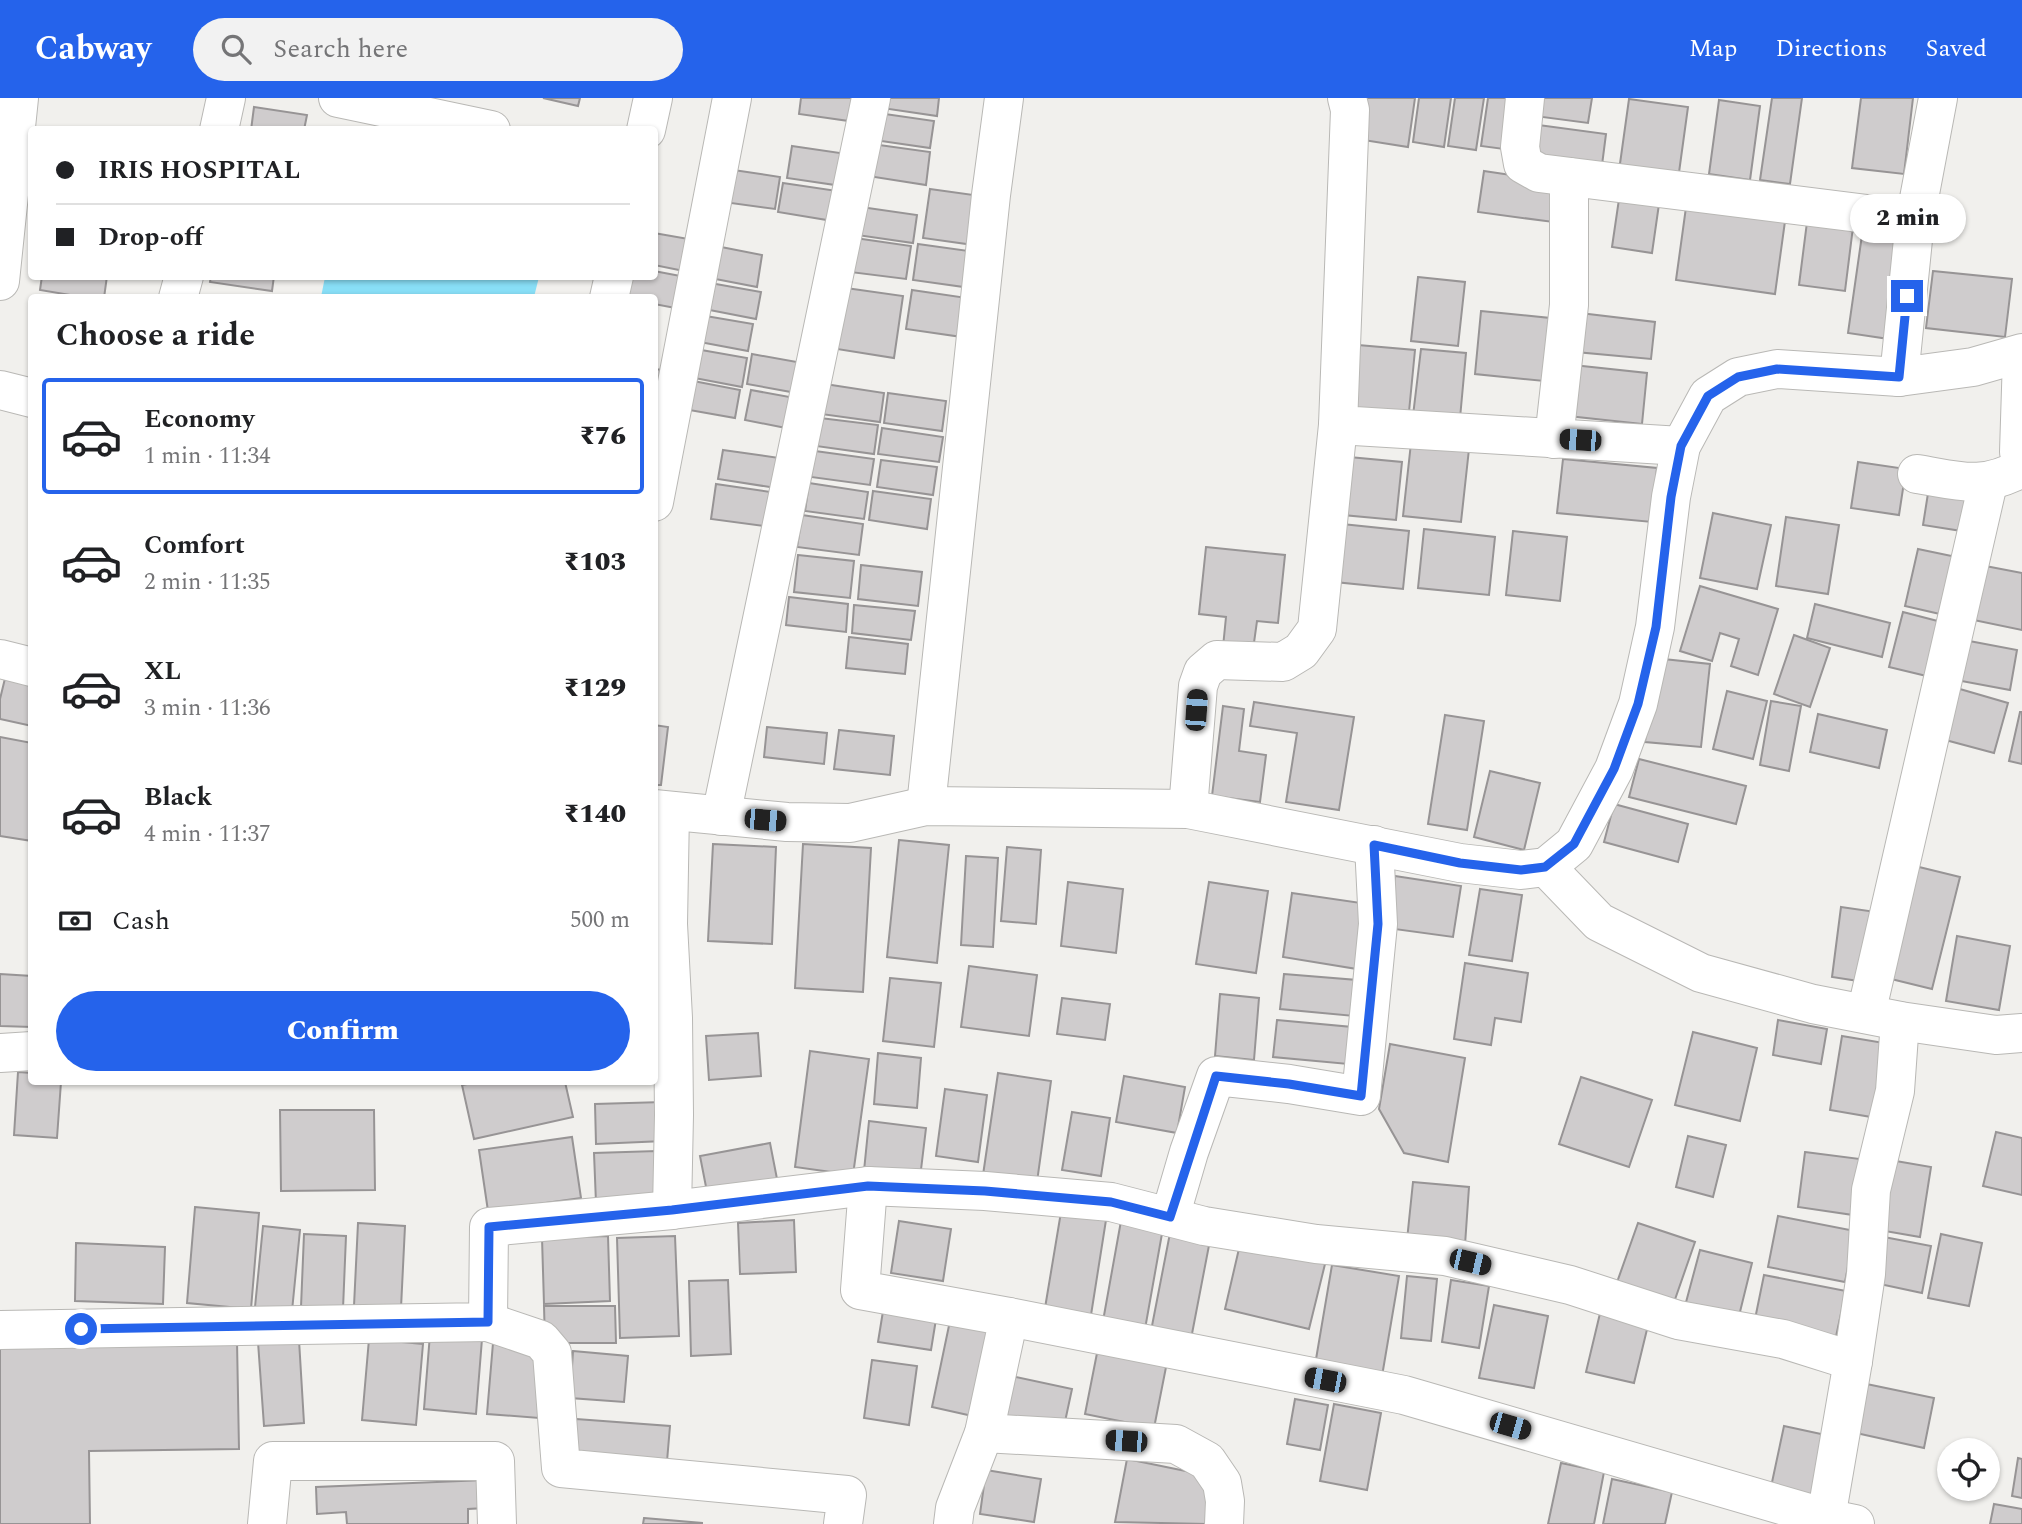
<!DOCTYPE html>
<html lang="en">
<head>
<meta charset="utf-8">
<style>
  body { margin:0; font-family:Spectral,serif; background:#f2f2f2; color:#202124; height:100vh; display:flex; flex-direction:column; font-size:26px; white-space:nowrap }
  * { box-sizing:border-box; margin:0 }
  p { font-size:23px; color:#757577 }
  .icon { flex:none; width:38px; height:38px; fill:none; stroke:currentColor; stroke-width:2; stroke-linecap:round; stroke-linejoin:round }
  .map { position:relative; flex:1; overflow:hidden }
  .drawer { position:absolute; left:28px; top:196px; width:630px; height:791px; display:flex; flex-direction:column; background:#fff; border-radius:7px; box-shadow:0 2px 5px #0004 }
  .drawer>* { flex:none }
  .guide { position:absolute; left:28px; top:28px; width:630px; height:154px; border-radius:7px; box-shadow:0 2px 5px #0004; display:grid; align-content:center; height:154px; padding:0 28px; background:#fff }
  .tools { position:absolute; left:1937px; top:1340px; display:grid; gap:14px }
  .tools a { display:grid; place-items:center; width:63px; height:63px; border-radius:50%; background:#fff; box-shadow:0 2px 5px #0004; font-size:35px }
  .end { position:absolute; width:32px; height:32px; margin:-16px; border:9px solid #2563eb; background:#fff; box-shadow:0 0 0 4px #fff }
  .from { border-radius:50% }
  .bubble { position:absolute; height:49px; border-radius:24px; background:#fff; box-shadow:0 2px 5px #0004; font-size:23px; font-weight:800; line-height:49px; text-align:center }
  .car { position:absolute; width:21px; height:42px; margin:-21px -10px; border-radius:9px; box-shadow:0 0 5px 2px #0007; background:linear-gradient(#222 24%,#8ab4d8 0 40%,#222 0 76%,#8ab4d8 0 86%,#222 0) }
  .guide b { display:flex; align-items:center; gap:24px; height:66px; font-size:26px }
  .guide b+b { border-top:2px solid #e0e0e0 }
  .guide i { width:18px; height:18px; background:#202124 }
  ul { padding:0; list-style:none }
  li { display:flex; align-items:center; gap:21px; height:116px; margin:0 14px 10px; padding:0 14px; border:4px solid transparent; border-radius:7px }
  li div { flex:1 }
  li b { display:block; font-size:26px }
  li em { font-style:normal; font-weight:800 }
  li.current { border-color:#2563eb }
  li>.icon { width:63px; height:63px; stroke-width:1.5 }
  h2 { padding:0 28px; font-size:32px; line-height:84px }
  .pay { display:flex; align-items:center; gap:18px; height:77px; padding:0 28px; font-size:26px }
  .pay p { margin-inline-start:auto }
  .button { display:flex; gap:14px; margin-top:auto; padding:14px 28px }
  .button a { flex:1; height:80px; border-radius:42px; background:#2563eb; color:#fff; font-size:28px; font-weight:800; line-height:80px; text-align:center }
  header { display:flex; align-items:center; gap:42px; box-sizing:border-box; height:98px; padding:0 35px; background:#2563eb; color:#fff }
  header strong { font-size:33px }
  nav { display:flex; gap:38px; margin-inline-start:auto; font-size:24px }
  .search { width:490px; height:63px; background:#f2f2f2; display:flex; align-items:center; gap:18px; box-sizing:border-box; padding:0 24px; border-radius:38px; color:#757577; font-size:26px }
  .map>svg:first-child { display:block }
  .water { fill:#88def6 }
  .building { fill:#cfcccd; stroke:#979495; stroke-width:2 }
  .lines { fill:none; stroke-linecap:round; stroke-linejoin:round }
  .minor-casing { stroke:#b9b8b5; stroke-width:40 }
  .major-casing { stroke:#b9b8b5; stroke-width:40 }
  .minor { stroke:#fff; stroke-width:38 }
  .major { stroke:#fff; stroke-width:38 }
  .route { stroke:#2563eb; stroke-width:9 }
</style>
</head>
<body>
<header>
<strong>Cabway</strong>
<div class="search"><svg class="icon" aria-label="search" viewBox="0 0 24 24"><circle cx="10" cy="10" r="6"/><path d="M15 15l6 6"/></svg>Search here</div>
<nav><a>Map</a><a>Directions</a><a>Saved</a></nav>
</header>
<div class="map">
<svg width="2022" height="1426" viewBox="0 0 2022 1426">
  <rect width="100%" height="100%" fill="#f1f0ed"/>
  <path class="water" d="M325,179V178L539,179L534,199H321Z"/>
  <g class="building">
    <path d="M543,0H580L578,8Z"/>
    <path d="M801,0H860L856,24L799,16Z"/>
    <path d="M883,0H939L937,18L882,10Z"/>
    <path d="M1363,0H1415L1408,49L1357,41Z"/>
    <path d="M1419,0H1451L1444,49L1413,44Z"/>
    <path d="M1455,0H1484L1476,52L1448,48Z"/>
    <path d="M1488,0H1519L1511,52L1481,48Z"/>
    <path d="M1529,0H1592L1588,25L1527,17Z"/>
    <path d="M1772,0H1802L1790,86L1760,82Z"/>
    <path d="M1861,0H1913L1904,76L1852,70Z"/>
    <path d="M1629,1L1688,9L1677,89L1618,80Z"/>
    <path d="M1719,2L1760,8L1750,82L1709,76Z"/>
    <path d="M254,9L307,17L304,32H251Z"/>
    <path d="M878,15L934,23L930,50L874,42Z"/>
    <path d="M1531,26L1606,36L1602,67L1527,56Z"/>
    <path d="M872,46L930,54L926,87L868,78Z"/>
    <path d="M792,48L847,56L842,88L787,80Z"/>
    <path d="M720,70L780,79L775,111L716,103Z"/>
    <path d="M1484,73L1559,84L1553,124L1478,114Z"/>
    <path d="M783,85L844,94L839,124L778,114Z"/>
    <path d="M930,91L988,99L981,148L923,140Z"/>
    <path d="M1619,101L1659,106L1652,155L1612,149Z"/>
    <path d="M1687,102L1786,116L1775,196L1676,182Z"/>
    <path d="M861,109L917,117L913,145L857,137Z"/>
    <path d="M1807,124L1853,129L1845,193L1799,187Z"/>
    <path d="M1863,130L1905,137L1889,241L1848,235Z"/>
    <path d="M654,135L700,143L694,175L654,167Z"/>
    <path d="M855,140L911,148L906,181L850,174Z"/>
    <path d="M918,146L976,154L971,190L913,182Z"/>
    <path d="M711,147L762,157L757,189L705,179Z"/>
    <path d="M654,173L691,180L686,212L654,206V200H622L626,178H654Z"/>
    <path d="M1933,173L2012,181L2005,239L1926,230Z"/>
    <path d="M42,178H107L104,200H88L40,192Z"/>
    <path d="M211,178H274L272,193L210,184Z"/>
    <path d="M1418,179L1465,184L1458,248L1411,243Z"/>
    <path d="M699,183L761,194L756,221L694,209Z"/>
    <path d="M846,190L903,198L894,260L837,251Z"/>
    <path d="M912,192L967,200L962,239L906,231Z"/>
    <path d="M1481,213L1550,220L1544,283L1475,276Z"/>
    <path d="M1580,215L1655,224L1651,261L1576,254Z"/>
    <path d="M694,216L753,226L748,253L689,242Z"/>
    <path d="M1358,247L1415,252L1408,324L1351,318Z"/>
    <path d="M690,250L747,260L742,289L684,278Z"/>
    <path d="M1421,251L1466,255L1459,331L1412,326Z"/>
    <path d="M752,256L808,266L802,296L747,286Z"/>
    <path d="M1573,267L1647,275L1642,326L1568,318Z"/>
    <path d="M654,271L672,273L654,303Z"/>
    <path d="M683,281L740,292L735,320L678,310Z"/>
    <path d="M825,286L884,295L880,324L821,316Z"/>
    <path d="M751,292L806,302L801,333L745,322Z"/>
    <path d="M888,295L946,303L942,333L884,325Z"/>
    <path d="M820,320L878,327L874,356L816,348Z"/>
    <path d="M882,330L943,339L939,364L878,356Z"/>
    <path d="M1411,345L1469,351L1461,424L1403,418Z"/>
    <path d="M723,352L793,362L789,392L718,381Z"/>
    <path d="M815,353L874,361L870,387L811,379Z"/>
    <path d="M1349,359L1402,364L1396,422L1343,417Z"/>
    <path d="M1563,361L1657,370L1652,424L1557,415Z"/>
    <path d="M881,362L937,369L933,397L877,389Z"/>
    <path d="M1858,364L1906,371L1899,417L1851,410Z"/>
    <path d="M809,385L868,394L864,421L805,413Z"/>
    <path d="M716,386L784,396L779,430L711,421Z"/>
    <path d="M1929,389L1974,396L1968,434L1923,427Z"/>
    <path d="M873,393L931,401L927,431L869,422Z"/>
    <path d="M1713,415L1771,427L1757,491L1700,480Z"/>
    <path d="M802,417L863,426L859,457L797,449Z"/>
    <path d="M1786,419L1839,427L1828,496L1776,488Z"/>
    <path d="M1342,426L1409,433L1403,491L1335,484Z"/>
    <path d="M1424,431L1495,439L1489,497L1418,490Z"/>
    <path d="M1513,433L1567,439L1560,503L1506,497Z"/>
    <path d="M1206,449L1285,457L1278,525L1257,523L1253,552L1223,549L1226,519L1199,516Z"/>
    <path d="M1918,451L1966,461L1953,519L1905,508Z"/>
    <path d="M798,457L854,463L850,500L794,494Z"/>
    <path d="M1975,466L2022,475V532L1964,520Z"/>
    <path d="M861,467L922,474L918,508L858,501Z"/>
    <path d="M1700,488L1778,511L1758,577L1731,568L1739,541L1720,535L1712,563L1680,553Z"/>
    <path d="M789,499L848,506L846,534L786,527Z"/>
    <path d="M1815,506L1890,525L1882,559L1807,540Z"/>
    <path d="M854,507L915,513L911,542L852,535Z"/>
    <path d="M1903,514L1953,527L1939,581L1889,569Z"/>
    <path d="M1794,537L1830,550L1810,609L1774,596Z"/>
    <path d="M849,539L908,546L905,576L846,570Z"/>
    <path d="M1964,542L2017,552L2010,592L1956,582Z"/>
    <path d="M1654,560L1710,566L1701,649L1645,644Z"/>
    <path d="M9,564L32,569V628L0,621V601Z"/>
    <path d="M1953,589L2008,605L1994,655L1938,640Z"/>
    <path d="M1727,593L1767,603L1753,661L1713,651Z"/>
    <path d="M1771,603L1801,608L1789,673L1760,667Z"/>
    <path d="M1254,604L1354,619L1339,712L1286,704L1297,635L1250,628Z"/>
    <path d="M1223,608L1244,611L1239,653L1266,657L1260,704L1212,698Z"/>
    <path d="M2020,614H2022V666L2009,663Z"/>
    <path d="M1818,616L1887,632L1879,670L1810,654Z"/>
    <path d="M1445,617L1484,623L1467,732L1428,726Z"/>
    <path d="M654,627L668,629L661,687H654Z"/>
    <path d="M767,629L827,635L824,666L764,659Z"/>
    <path d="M839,632L894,638L890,677L834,671Z"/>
    <path d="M0,639L32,645V743L0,738Z"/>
    <path d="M1639,661L1746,688L1736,726L1629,699Z"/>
    <path d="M1490,673L1540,685L1524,752L1474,739Z"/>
    <path d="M1614,706L1688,726L1678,764L1604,744Z"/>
    <path d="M899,742L949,747L937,865L887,859Z"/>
    <path d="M713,746L776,749L772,846L708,843Z"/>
    <path d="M803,746L871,750L863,894L795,890Z"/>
    <path d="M1007,749L1041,752L1036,826L1001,823Z"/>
    <path d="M966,758L998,760L993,849L961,847Z"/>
    <path d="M1915,768L1960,779L1932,891L1887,880Z"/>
    <path d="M1395,778L1461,788L1453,839L1387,830Z"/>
    <path d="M1068,784L1123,791L1116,855L1061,848Z"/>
    <path d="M1209,784L1268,793L1256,875L1196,866Z"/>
    <path d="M1480,791L1522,797L1512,863L1469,857Z"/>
    <path d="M1292,795L1368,806L1357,871L1283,859Z"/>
    <path d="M1841,809L1876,814L1865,884L1832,879Z"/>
    <path d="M1957,838L2010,848L1999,912L1946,903Z"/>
    <path d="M1465,865L1528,875L1521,924L1495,920L1491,947L1454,941Z"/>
    <path d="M969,868L1037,877L1029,938L961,929Z"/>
    <path d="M0,876L32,878V929L0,928Z"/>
    <path d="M1284,876L1357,882L1354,918L1280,911Z"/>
    <path d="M890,880L941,885L934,949L883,943Z"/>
    <path d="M1220,896L1259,900L1254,962L1215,958Z"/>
    <path d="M1062,900L1110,906L1105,942L1057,936Z"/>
    <path d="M1277,922L1352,929L1348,966L1273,959Z"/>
    <path d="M1778,922L1827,931L1821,966L1773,957Z"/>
    <path d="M1693,934L1757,950L1740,1023L1675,1007Z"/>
    <path d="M758,935L761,978L709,982L706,938Z"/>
    <path d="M1842,938L1890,946L1877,1020L1830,1012Z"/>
    <path d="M1390,946L1465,960L1448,1064L1404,1055L1379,1011Z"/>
    <path d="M810,953L869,961L853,1077L795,1069Z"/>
    <path d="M878,955L921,960L917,1010L874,1006Z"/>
    <path d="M18,974L32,975V984H61L57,1040L14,1037Z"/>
    <path d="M998,975L1051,983L1037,1084L983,1077Z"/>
    <path d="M1124,978L1185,989L1177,1035L1116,1024Z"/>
    <path d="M1581,979L1652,1002L1629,1069L1559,1046Z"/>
    <path d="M477,984H565L573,1019L474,1041L462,987Z"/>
    <path d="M945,991L987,997L978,1064L936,1058Z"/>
    <path d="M663,1004L664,1043L596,1046L595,1006Z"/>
    <path d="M280,1012H374L375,1092L281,1093Z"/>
    <path d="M1072,1014L1110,1020L1101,1078L1062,1072Z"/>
    <path d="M869,1023L926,1030L920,1080L864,1073Z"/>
    <path d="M1996,1034L2022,1040V1097L1983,1088Z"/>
    <path d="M1688,1038L1726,1047L1713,1099L1676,1089Z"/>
    <path d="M572,1039L581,1100L488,1113L479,1052Z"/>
    <path d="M770,1045L778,1086L708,1099L700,1058Z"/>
    <path d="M657,1053L659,1103L596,1105L594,1055Z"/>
    <path d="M1805,1054L1868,1062L1860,1118L1798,1109Z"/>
    <path d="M1890,1062L1931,1069L1920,1139L1879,1132Z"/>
    <path d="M1413,1084L1469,1089L1465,1147L1407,1142Z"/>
    <path d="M195,1109L259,1115L251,1211L187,1205Z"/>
    <path d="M1061,1114L1106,1122L1091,1217L1045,1210Z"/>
    <path d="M1778,1118L1855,1133L1845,1184L1768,1169Z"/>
    <path d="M794,1122L796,1174L740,1176L738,1125Z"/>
    <path d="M899,1123L951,1131L943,1183L891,1175Z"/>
    <path d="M1121,1123L1163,1130L1145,1231L1103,1223Z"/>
    <path d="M358,1125L405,1128L401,1210L354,1208Z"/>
    <path d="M1638,1125L1695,1144L1672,1210L1615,1190Z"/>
    <path d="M263,1128L300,1132L292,1213L255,1209Z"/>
    <path d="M1171,1130L1211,1137L1191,1241L1151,1233Z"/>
    <path d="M304,1136L346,1138L343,1211L301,1209Z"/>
    <path d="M1941,1136L1982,1145L1969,1208L1928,1200Z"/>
    <path d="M608,1138L610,1203L544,1206L542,1140Z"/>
    <path d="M675,1138L679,1238L620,1240L617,1140Z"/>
    <path d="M1884,1139L1931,1148L1922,1195L1875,1185Z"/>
    <path d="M1241,1142L1326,1162L1309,1231L1225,1211Z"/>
    <path d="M76,1145L165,1149L163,1206L75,1203Z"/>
    <path d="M1700,1152L1752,1165L1738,1222L1685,1208Z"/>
    <path d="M1332,1167L1399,1178L1381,1284L1314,1273Z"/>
    <path d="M1764,1177L1846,1193L1835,1243L1754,1226Z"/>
    <path d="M1407,1178L1437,1181L1431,1243L1401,1240Z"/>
    <path d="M728,1182L731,1256L691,1258L689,1183Z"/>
    <path d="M1451,1182L1489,1188L1479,1250L1442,1244Z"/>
    <path d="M884,1207L937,1215L931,1252L878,1244Z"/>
    <path d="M1494,1207L1548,1218L1534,1290L1479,1280Z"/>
    <path d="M1602,1207L1650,1219L1634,1285L1586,1274Z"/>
    <path d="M544,1208H615L616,1245H545Z"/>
    <path d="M951,1218L996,1228L977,1319L932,1309Z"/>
    <path d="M430,1236L482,1241L476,1316L424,1311Z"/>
    <path d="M369,1241L423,1246L416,1327L362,1322Z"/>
    <path d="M299,1242L304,1325L264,1328L258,1244Z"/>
    <path d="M237,1243L239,1351L89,1353L90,1426H0V1246Z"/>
    <path d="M493,1245L545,1249L539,1320L487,1316Z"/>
    <path d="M1099,1245L1168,1259L1154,1330L1085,1316Z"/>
    <path d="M573,1253L628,1258L624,1304L570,1300Z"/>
    <path d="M872,1262L917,1268L909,1327L864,1320Z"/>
    <path d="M1011,1278L1072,1291L1063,1333L1002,1320Z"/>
    <path d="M1857,1284L1934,1300L1924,1350L1847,1333Z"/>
    <path d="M1295,1301L1328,1307L1320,1352L1287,1346Z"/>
    <path d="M1334,1306L1381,1315L1367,1392L1320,1383Z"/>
    <path d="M576,1321L670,1328L666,1375L573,1367Z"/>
    <path d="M1784,1328L1835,1339L1822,1400L1771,1389Z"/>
    <path d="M2018,1360L2022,1361V1400L2012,1398Z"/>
    <path d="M1127,1361L1215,1379L1207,1426L1115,1424Z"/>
    <path d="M1561,1365L1604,1374L1594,1426H1548Z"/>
    <path d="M986,1372L1041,1381L1034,1424L980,1416Z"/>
    <path d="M1612,1381L1672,1394L1665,1426H1603Z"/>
    <path d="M485,1382L486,1410L468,1411V1426H347L346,1414L317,1416L316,1389Z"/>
    <path d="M1994,1406L2022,1411V1426H1990Z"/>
    <path d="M644,1420L702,1425V1426H643Z"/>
  </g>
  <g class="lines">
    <g class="minor-casing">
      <g id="minor">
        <path d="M338,0L491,32"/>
        <path d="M1347,0L1350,12L1338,327L1681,348"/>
        <path d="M1525,0L1520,49L1523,66L1539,75L1915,122L1899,279"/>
        <path d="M219,32L226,0"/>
        <path d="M646,32L653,0"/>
        <path d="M1915,122L1938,0"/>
        <path d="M178,200L184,178"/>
        <path d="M609,200L614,178"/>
        <path d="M2022,259L2019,354L2022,363"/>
        <path d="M0,292L32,300"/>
        <path d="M1554,341L1569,207V79"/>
        <path d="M1917,376C1960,383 1981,392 2022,370"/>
        <path d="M654,404L732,0"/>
        <path d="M0,561L32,569"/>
        <path d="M926,708L991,97L1004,0"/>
        <path d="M654,711L787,724L850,725L926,708L1188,711L1460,765L1521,772L1546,769L1574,746L1614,671L1638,606L1655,529L1671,399L1681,348L1708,298L1738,279L1777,271L1899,279L1973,269L2022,255"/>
        <path d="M1188,711L1198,588L1203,574L1217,562L1283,564L1301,553L1317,531L1338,327"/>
        <path d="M670,713L668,826L673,920L674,1017L672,1112"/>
        <path d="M721,718L871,0"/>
        <path d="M1546,769L1599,824L1701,875L1813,906L1900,923L1996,937L2022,935"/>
        <path d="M1866,916L1988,385"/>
        <path d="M0,955L32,953"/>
        <path d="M868,1088L860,1192L1009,1219L984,1335L955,1410L953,1426"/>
        <path d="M1170,1119L1189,1054L1216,978L1289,986L1361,998L1378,826L1374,747"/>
        <path d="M1009,1219L1404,1297L1826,1420L1855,1426"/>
        <path d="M488,1224L541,1242L552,1255L561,1370L847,1397L843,1426"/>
        <path d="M0,1232L488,1224L489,1129L672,1112L868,1088L985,1093L1111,1104L1204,1128L1316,1146L1445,1158L1570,1187L1678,1222L1783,1241L1853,1263"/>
        <path d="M984,1335L1176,1346L1207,1363L1222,1385L1225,1403L1224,1426"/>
        <path d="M1826,1420L1853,1263L1866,1176L1871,1092L1895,993L1900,923"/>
        <path d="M267,1426L273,1363H495L497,1426"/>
      </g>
    </g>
    <g class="major-casing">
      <path id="major" d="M0,183L19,0"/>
    </g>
    <use href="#minor" class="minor"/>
    <use href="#major" class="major"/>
  </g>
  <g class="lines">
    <path class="route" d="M81,1231L488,1224L489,1129L672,1112L868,1088L985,1093L1111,1104L1170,1119L1216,978L1289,986L1361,998L1378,826L1374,747L1460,765L1521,772L1545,769L1574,746L1614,671L1638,606L1656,529L1671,399L1681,348L1708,298L1738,279L1777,271L1899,279L1907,198"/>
  </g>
</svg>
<div class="tools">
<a><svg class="icon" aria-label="locate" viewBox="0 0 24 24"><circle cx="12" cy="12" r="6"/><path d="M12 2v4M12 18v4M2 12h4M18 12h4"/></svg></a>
</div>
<i class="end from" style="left:81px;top:1231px"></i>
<i class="end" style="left:1907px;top:198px"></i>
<div class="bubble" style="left:1850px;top:96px;width:116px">2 min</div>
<i class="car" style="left:1580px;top:342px;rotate:274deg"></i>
<i class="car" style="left:1196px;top:612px;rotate:4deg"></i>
<i class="car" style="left:765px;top:722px;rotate:95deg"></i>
<i class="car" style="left:1470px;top:1164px;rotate:103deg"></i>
<i class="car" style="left:1325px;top:1282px;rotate:281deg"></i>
<i class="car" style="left:1510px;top:1328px;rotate:106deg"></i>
<i class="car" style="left:1126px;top:1343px;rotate:274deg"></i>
<div class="guide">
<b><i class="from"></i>IRIS HOSPITAL</b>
<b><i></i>Drop-off</b>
</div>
<section class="drawer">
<h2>Choose a ride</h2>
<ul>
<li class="current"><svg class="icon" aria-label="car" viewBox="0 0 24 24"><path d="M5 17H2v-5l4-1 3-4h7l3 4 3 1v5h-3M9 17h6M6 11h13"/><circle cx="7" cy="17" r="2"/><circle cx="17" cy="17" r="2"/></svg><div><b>Economy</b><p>1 min · 11:34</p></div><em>₹76</em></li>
<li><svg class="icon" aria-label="car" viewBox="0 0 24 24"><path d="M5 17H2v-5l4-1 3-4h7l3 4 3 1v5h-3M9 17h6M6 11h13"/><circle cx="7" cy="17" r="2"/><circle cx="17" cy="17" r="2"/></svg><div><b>Comfort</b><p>2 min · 11:35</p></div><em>₹103</em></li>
<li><svg class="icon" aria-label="car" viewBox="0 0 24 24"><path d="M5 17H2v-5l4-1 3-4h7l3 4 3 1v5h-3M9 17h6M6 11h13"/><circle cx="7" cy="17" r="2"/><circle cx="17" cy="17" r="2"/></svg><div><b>XL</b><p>3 min · 11:36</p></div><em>₹129</em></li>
<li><svg class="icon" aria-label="car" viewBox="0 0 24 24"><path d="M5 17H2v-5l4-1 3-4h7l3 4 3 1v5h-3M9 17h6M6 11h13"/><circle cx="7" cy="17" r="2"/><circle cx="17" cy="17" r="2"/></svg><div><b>Black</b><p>4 min · 11:37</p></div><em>₹140</em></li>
</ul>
<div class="pay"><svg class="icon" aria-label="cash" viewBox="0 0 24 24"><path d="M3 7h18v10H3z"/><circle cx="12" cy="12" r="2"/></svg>Cash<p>500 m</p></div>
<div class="button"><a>Confirm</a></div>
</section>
</div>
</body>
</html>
